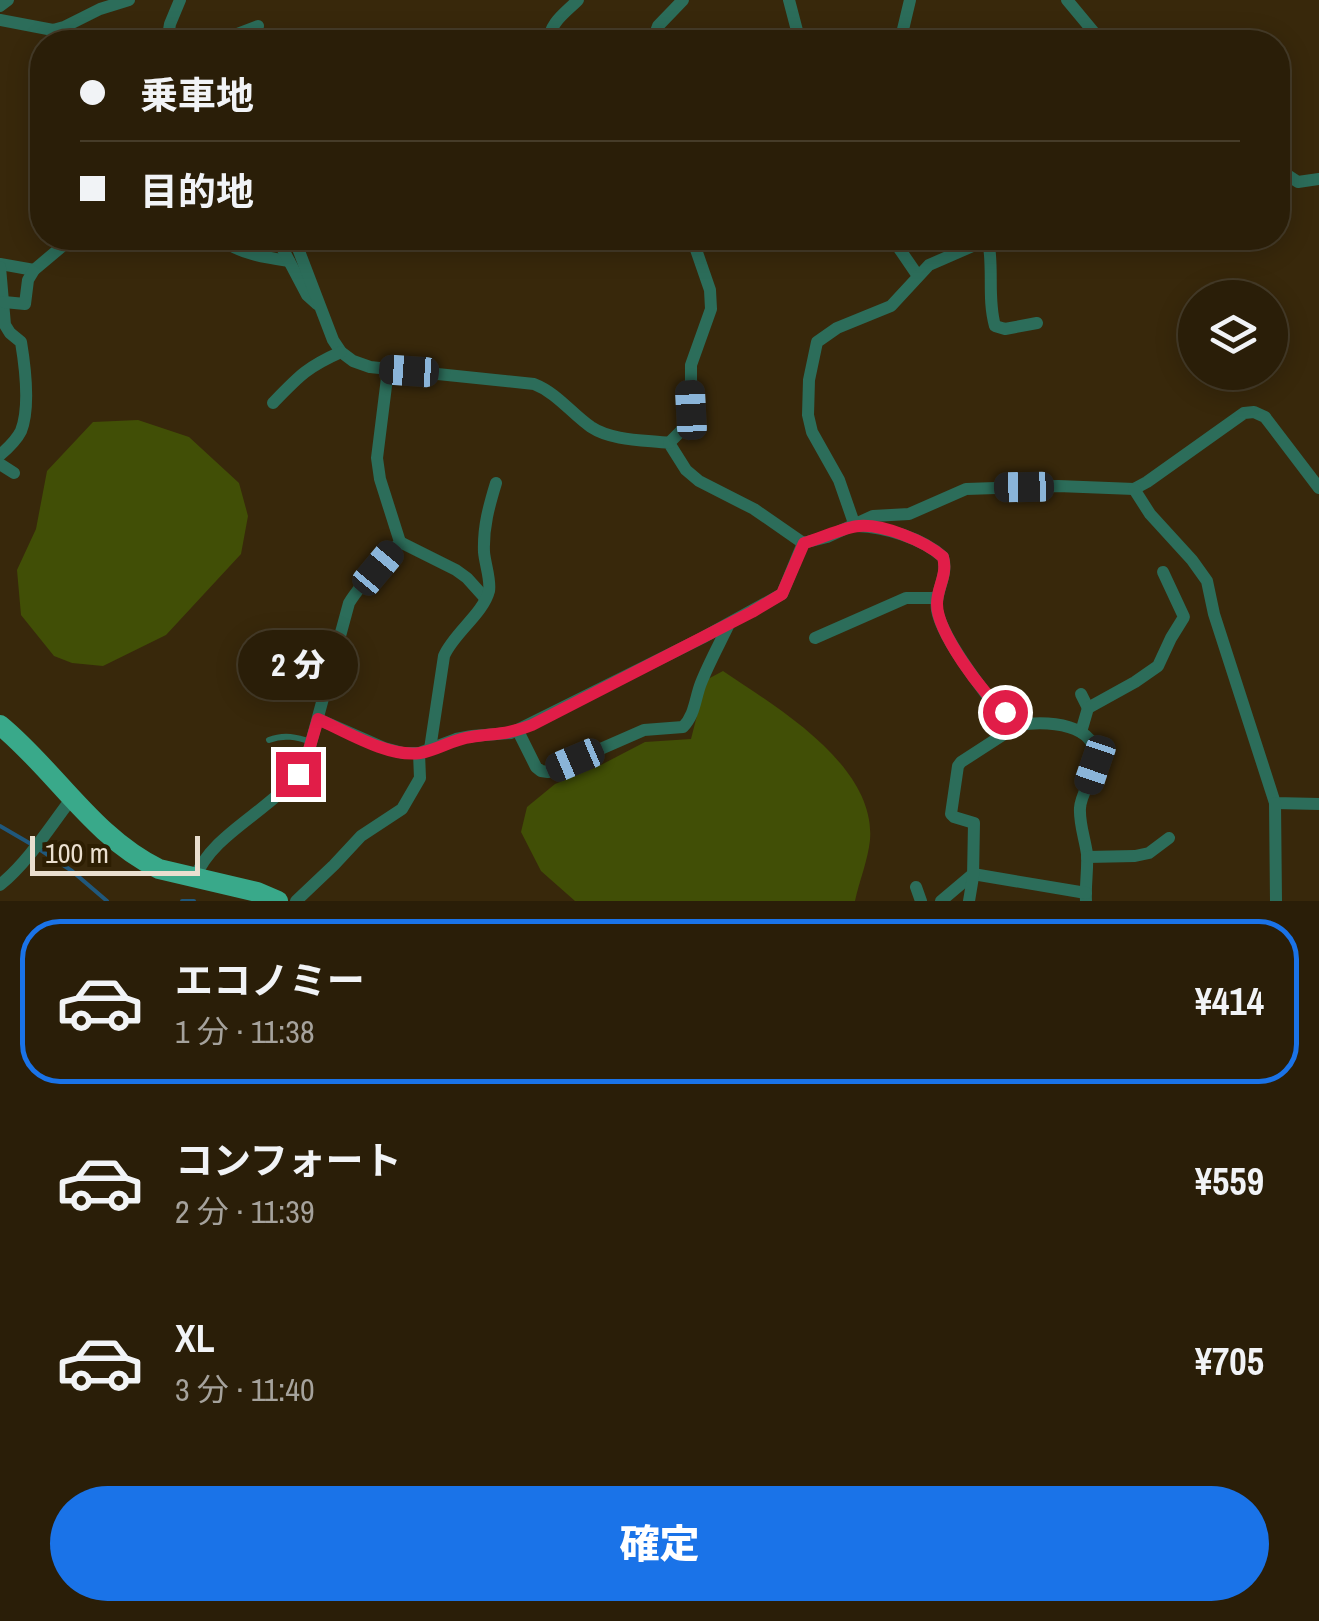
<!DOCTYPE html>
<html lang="ja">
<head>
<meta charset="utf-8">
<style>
  body { margin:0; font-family:"Archivo Narrow","Noto Sans JP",sans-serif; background:#322712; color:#f1f3f6; height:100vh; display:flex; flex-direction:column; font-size:38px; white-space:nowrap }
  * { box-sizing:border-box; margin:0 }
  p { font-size:32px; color:#a5a29c }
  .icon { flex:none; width:55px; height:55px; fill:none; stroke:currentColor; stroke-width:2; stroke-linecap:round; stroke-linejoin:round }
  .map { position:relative; height:901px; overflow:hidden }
  .panel { display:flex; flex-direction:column; background:#2a1e08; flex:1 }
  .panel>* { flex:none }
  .guide { position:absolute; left:30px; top:30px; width:1260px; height:220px; border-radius:40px; box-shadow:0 5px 25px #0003,0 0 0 2px #463c29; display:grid; align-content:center; height:220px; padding:0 50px; background:#2a1e08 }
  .controls { position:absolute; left:1178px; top:280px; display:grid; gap:20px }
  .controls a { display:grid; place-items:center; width:110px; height:110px; border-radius:50%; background:#2a1e08; box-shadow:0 5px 25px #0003,0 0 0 2px #463c29; font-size:50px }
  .scale { position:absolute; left:30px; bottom:25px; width:170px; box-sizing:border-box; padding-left:10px; border:5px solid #eadfcf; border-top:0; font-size:28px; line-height:35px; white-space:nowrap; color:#eadfcf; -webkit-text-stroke:8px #2d1e02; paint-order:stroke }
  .end { position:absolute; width:45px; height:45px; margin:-22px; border:12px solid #e11d48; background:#fff; box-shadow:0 0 0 5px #fff }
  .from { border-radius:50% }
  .bubble { position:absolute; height:70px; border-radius:35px; background:#2a1e08; box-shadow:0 5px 25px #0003,0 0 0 2px #463c29; font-size:32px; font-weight:800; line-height:70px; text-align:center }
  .car { position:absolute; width:30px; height:60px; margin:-30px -15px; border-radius:12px; box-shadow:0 0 8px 2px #0007; background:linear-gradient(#222 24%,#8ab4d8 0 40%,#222 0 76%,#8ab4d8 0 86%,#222 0) }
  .guide b { display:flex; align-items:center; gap:35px; height:95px; font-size:38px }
  .guide b+b { border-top:2px solid #463c29 }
  .guide i { width:25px; height:25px; background:#f1f3f6 }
  ul { padding:18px 0 0; list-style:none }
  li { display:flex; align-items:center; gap:30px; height:165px; margin:0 20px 15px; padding:0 30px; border:5px solid transparent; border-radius:40px }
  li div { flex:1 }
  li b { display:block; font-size:38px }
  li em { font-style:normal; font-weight:800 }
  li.current { border-color:#1a73e8 }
  li>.icon { width:90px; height:90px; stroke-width:1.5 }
  .action { display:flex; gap:20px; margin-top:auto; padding:20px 50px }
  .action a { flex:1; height:115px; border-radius:60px; background:#1a73e8; color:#fff; font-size:40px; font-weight:800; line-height:115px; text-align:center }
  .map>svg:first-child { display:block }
  .green { fill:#414f06 }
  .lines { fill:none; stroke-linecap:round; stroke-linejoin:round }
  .stream { stroke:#20587c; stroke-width:4 }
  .service { stroke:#2c6d5a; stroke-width:6 }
  .minor { stroke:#2c6d5a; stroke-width:12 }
  .primary { stroke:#39a98a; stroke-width:20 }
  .route { stroke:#e11d48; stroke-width:12 }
</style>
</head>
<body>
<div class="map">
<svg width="1319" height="901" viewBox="0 0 1319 901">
  <rect width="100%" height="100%" fill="#38280b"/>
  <g class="green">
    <path d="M138,420L189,437L239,483L248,516L241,554L166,635L103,666L72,663L54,656L21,615L17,570L36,529L47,471L93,422Z"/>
    <path d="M723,671C776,707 876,765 870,840C868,860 859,882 855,901H575L541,871L521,832L527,807L555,784L597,767L645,742L691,739L706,680Z"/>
  </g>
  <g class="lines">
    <g class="stream">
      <path d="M0,826L31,844"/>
      <path d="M39,849L72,871L107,901"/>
      <path d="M182,901H194"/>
    </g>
    <g class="service">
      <path d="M863,241L876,244L892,239"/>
      <path d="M318,655L338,636"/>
      <path d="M269,740C284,734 297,737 311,742"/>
    </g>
    <g class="minor">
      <path d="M789,0L800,42"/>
      <path d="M1067,0L1102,42"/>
      <path d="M0,6L8,0"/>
      <path d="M0,20L53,30L64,27L100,9L129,0"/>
      <path d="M167,42L170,24L180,0"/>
      <path d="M216,42L258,26"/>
      <path d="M549,42C549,23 565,13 578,0"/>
      <path d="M652,42L658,26L683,0"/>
      <path d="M900,42L910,0"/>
      <path d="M1278,169L1298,182L1319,179"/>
      <path d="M219,238C240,254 263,257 289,261"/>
      <path d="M277,238L307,295L317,304"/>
      <path d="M294,238L333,340L341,352L353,361L370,367L534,384C557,393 571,413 591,427C612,441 646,440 669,443L686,470L699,481L754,509L803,543L827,537L873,516L909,514L966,489L1058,486L1134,489L1147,482L1244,413L1254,412L1265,417L1319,488"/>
      <path d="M892,238L918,276"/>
      <path d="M988,240C994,268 987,298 995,326L1005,329L1037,323"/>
      <path d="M0,264L34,270"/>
      <path d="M0,267L5,325L10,333L21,342C25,366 30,408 21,431C17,439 7,449 0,455"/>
      <path d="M4,302L25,304L28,280L34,270L72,238"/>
      <path d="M273,403C299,376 307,367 341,352"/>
      <path d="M669,443L689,423L691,417V365L711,309L710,290L692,238"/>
      <path d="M0,464L14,473"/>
      <path d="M1134,489L1150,514L1192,560L1207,581L1214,614L1275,803L1319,804"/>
      <path d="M855,526L839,480L812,432L808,415L809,380L817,342L837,328L891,306L929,265L991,238"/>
      <path d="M857,526C885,527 922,538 943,557C949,576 934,592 937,610C942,636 973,677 989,698C997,708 1009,716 1018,725C1045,721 1102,722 1095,764C1093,779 1081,793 1080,808C1079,823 1085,839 1087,854C1088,870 1085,885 1086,901"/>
      <path d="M400,542L456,570L467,578L485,598"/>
      <path d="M815,638L906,598H937"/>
      <path d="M1081,694L1088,708"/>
      <path d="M318,719L384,748L403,753H419L456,739L472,736L511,733L702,638L782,594L803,543"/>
      <path d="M518,731L536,767L541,771L548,772L644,730L683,727C695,715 695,698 701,683C709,663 720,643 729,624"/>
      <path d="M1081,732L1088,708L1135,682L1158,666L1171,638L1184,617L1163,572"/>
      <path d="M430,749L444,656C453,634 483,614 489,591C491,580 485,564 484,552C483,527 489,506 496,483"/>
      <path d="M1275,803L1276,901"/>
      <path d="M1087,857L1135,856L1149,853L1169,838"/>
      <path d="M195,878C214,829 281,808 306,761L349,603C363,580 383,563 400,542L380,479L377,458L388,370"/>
      <path d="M0,885C29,861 49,828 72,798"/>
      <path d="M916,887L921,901"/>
      <path d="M296,901L334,865L361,836L402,809L420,778L419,753"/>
      <path d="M941,901L973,874L1086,893"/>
      <path d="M969,901L973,877L974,823L954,817L951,814L958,766L961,762L1018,725"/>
    </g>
    <path class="primary" d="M0,725C55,770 93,837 159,869L257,892L278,901"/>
  </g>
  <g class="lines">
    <path class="route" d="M298,774L306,760L318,719C345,731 389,758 420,753C438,750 453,739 471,737C497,733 506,735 532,725L752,612L782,594L804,543C820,539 844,527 859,526C883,524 925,541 943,557C948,575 937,587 937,604C937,632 983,695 1005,712"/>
  </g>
</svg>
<div class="controls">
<a><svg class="icon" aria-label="layers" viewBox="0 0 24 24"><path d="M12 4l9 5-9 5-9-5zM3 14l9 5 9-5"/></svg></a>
</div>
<div class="scale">100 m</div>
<i class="end from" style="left:1005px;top:712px"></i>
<i class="end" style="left:298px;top:774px"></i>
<div class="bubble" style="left:238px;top:630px;width:120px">2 分</div>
<i class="car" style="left:409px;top:371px;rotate:274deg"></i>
<i class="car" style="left:691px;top:410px;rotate:357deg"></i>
<i class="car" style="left:1024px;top:487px;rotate:269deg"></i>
<i class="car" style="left:378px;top:568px;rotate:40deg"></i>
<i class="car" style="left:575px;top:760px;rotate:247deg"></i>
<i class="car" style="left:1095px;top:765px;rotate:199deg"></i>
<div class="guide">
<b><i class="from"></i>乗車地</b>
<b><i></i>目的地</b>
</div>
</div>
<section class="panel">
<ul>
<li class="current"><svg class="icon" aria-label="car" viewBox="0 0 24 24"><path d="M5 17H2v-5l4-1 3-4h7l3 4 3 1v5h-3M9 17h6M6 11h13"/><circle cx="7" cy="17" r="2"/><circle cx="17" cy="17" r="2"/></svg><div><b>エコノミー</b><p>1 分 · 11:38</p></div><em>¥414</em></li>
<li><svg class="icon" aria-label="car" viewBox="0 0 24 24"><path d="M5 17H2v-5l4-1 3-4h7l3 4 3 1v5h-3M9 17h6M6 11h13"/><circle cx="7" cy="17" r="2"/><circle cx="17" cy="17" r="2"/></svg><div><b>コンフォート</b><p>2 分 · 11:39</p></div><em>¥559</em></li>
<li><svg class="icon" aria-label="car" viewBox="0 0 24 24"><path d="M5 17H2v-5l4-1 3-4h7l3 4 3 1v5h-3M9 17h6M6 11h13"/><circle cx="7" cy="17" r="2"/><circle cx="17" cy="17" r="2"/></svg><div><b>XL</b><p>3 分 · 11:40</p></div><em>¥705</em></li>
</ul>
<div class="action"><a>確定</a></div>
</section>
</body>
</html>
